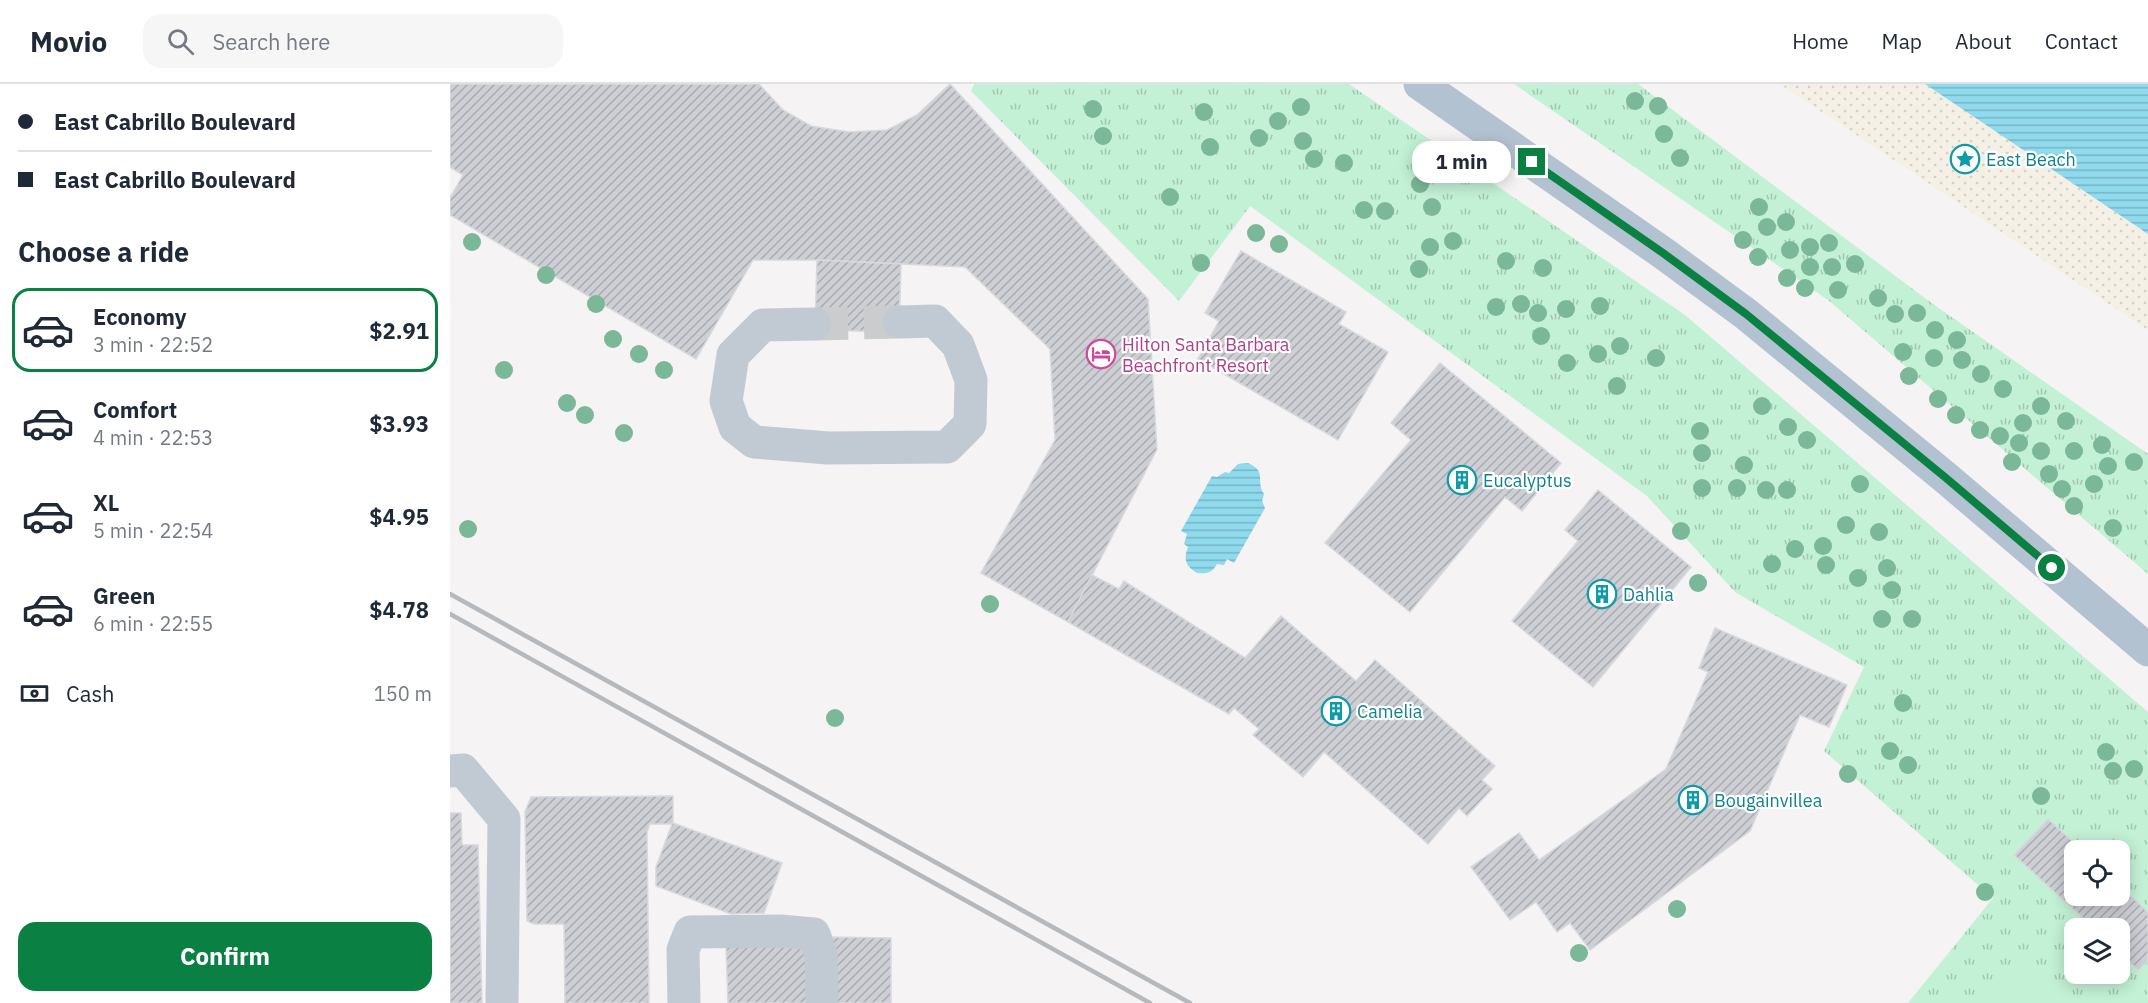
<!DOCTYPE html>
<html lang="en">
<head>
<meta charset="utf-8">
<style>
  body { margin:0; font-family:"IBM Plex Sans",sans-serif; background:#f6f6f7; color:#1f2937; height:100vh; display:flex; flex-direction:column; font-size:22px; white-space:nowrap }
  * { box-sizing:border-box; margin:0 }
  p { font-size:20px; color:#747a83 }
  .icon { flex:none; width:33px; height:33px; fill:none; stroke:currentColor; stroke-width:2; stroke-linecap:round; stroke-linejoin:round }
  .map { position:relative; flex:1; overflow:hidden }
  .side { display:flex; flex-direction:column; background:#fff; width:450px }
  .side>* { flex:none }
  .banner { display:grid; align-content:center; height:132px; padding:0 18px; background:#fff }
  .controls { position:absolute; left:1614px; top:756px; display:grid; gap:12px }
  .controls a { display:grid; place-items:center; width:66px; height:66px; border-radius:12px; background:#fff; box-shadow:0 3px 15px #0003; font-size:30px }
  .end { position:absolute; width:27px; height:27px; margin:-14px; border:8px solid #0b8043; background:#fff; box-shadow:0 0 0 3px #fff }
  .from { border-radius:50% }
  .bubble { position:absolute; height:42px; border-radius:18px; background:#fff; box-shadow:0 3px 15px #0003; font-size:20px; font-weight:800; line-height:42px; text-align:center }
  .banner b { display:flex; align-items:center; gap:21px; height:57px; font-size:22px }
  .banner b+b { border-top:2px solid #e0e1e3 }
  .banner i { width:15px; height:15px; background:#1f2937 }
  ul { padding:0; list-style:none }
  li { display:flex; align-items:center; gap:18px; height:84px; margin:0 12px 9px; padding:0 6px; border:3px solid transparent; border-radius:18px }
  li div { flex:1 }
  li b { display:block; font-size:22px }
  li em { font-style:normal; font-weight:800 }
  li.active { border-color:#0b8043 }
  li>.icon { width:54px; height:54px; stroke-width:1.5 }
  h2 { padding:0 18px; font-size:27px; line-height:72px }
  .pay { display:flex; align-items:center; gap:15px; height:66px; padding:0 18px; font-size:22px }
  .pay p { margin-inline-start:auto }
  .action { display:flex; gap:12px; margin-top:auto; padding:12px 18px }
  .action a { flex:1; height:69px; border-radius:18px; background:#0b8043; color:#fff; font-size:24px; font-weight:800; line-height:69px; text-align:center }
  header { display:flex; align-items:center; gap:36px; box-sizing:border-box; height:84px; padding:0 30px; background:#fff; border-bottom:2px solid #e0e1e3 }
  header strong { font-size:28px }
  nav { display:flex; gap:33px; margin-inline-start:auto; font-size:21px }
  .search { width:420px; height:54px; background:#f6f6f7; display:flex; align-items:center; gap:15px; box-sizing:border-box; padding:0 21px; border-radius:18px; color:#747a83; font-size:22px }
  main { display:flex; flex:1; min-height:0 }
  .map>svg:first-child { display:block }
  .sand { fill:url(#sand-dots) }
  .park { fill:url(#park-tufts); fill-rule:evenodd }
  .garden { fill:#c3f1d5 }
  .water { fill:url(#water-rules) }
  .building { fill:url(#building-hatch); stroke:#d7d9de; stroke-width:1.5 }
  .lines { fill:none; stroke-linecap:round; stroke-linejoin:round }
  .minor-tunnel { stroke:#caccce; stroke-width:33; stroke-dasharray:33 16; stroke-linecap:butt }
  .minor { stroke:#c1cad2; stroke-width:33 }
  .major { stroke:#b3c2d1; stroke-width:33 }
  .rail { stroke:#b5b8bd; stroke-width:4.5 }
  .tree { fill:#7bb799 }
  .route { stroke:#0b8043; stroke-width:8 }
  .labels { text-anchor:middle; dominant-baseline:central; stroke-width:4.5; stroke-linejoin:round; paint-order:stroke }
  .culture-label { font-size:18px; fill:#0d838f; stroke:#fff; text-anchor:start }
  .hotel-label { font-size:18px; fill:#b23c85; stroke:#fff; text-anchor:start }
</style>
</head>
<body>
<header>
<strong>Movio</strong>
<div class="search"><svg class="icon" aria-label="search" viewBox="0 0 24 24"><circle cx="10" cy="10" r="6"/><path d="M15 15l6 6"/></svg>Search here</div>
<nav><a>Home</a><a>Map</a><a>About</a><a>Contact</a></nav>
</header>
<main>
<section class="side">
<div class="banner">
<b><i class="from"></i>East Cabrillo Boulevard</b>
<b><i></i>East Cabrillo Boulevard</b>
</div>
<h2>Choose a ride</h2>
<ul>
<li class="active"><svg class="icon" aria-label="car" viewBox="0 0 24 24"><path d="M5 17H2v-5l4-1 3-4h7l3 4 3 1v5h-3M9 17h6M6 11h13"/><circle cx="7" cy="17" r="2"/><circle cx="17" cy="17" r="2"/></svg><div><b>Economy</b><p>3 min · 22:52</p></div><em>$2.91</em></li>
<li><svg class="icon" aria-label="car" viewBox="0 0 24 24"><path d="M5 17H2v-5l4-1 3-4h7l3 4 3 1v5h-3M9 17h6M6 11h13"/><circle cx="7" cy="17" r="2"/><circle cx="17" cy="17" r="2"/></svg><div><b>Comfort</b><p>4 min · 22:53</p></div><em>$3.93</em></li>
<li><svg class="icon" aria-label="car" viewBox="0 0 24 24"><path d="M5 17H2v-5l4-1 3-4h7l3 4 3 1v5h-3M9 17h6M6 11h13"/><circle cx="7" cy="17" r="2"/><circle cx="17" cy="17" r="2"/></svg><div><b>XL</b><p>5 min · 22:54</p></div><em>$4.95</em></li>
<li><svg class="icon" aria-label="car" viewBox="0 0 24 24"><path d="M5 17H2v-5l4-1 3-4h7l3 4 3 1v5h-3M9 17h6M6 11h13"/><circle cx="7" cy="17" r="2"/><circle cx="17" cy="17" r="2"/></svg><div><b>Green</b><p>6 min · 22:55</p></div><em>$4.78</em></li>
</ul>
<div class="pay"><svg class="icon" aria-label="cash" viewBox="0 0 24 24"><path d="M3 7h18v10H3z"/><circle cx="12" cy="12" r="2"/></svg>Cash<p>150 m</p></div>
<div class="action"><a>Confirm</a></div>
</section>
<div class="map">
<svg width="1698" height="919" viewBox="0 0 1698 919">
  <defs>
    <pattern id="sand-dots" width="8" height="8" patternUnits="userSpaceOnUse" patternTransform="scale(1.5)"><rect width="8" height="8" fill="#f5f0e5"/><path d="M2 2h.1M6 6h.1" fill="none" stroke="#d4d0c7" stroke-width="1.8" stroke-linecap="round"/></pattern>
    <pattern id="park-tufts" width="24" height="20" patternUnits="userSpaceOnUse" patternTransform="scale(1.5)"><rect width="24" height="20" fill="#c3f1d5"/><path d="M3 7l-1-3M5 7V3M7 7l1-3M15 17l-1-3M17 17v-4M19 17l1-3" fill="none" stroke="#a0c6b0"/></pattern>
    <pattern id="water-rules" width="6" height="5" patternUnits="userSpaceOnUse" patternTransform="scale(1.5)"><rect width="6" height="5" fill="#90daee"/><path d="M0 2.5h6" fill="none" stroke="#78b4c4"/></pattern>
    <pattern id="building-hatch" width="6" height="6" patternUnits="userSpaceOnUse" patternTransform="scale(1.5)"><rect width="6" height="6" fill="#cdcfd5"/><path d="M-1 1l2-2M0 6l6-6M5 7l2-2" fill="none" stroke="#a8abb0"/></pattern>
  </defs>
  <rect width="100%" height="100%" fill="#f5f3f3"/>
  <path class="sand" d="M1330,0H1475L1698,150V246Z"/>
  <g class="park">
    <path d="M524,0H899L1235,231L1698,628V919H1458L1543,814L1374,667L1414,583L1285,508L1197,412L800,122L729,217L521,7ZM1624,766H1670V812H1624ZM1624,844H1670V890H1624Z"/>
    <path d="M1064,0H1188L1483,220L1698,370V490L1378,216Z"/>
  </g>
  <path class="garden" d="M1571,868L1608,899L1591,919H1528Z"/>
  <g class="water">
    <path d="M1475,0H1698V150Z"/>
    <path d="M798,379C818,388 805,397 814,410L812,417L815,424L784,479L777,475L774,481L767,480C762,489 757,490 747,489C736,482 733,476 738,463L734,460L737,450L731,447L762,392L767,393L775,388L779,389L788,380Z"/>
  </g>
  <g class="building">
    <path d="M0,0H309L333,26L361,42L399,48L437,46L467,31L500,0L698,215L707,365L618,538L531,489L605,356L600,265L515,183L367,176H303L246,275L0,131V114L13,91L0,83Z"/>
    <path d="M791,167L896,228L889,240L938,268L888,356L748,275L769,237L755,229Z"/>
    <path d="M367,176L451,180L449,248L365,246Z"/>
    <path d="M990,279L1111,379L1072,427L1055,413L960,528L875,459L961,356L941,339Z"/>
    <path d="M1148,406L1241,483L1143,603L1062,537L1128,457L1115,446Z"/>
    <path d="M642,491L669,505L674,497L795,574L831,532L906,597L925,576L1045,682L1032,696L1042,705L1017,732L1009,724L978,760L874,668L853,693L803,651L809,645L784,624L779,630L618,538Z"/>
    <path d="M1265,544L1397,601L1379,643L1350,631L1300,747L1140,866L1120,839L1107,848L1086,818L1060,836L1021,783L1069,749L1089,776L1216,685L1258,588L1249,584Z"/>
    <path d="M223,712V739L332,779L314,829L281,830L206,802V783L222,740H200L197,748L199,919H115L114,840H84L77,837L75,728L81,713Z"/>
    <path d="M0,729H11L12,761H28L32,919H0Z"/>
    <path d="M1598,735L1632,766H1624V812H1670V802L1698,828V876L1688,886L1670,868V844H1644L1564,771Z"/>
    <path d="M380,853L441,854V919H379Z"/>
    <path d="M362,861L363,919H278L276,863Z"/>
  </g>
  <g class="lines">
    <path class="minor-tunnel" d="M365,240L449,238"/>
    <g class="minor">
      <path d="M365,240L313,241L283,271L276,317L285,343L304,358L378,364L497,363L520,340L521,296L508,261L485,237L449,238"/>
      <path d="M0,687L13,686L54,735L52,919"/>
      <path d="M234,919L233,866L240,848L330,847L364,850L371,871L372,919"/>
    </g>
    <path class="major" d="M970,0L1213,169L1296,230L1496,394L1698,566"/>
    <g class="rail">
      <path d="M0,510L740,919"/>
      <path d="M0,530L700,919"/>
    </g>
  </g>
  <g class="tree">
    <circle cx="1185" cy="17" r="9"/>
    <circle cx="1208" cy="22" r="9"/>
    <circle cx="851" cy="23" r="9"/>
    <circle cx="643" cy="25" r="9"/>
    <circle cx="754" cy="28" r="9"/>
    <circle cx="828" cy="37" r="9"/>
    <circle cx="1214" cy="50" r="9"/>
    <circle cx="653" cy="52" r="9"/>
    <circle cx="809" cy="54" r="9"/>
    <circle cx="853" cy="57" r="9"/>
    <circle cx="760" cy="63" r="9"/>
    <circle cx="1230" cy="74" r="9"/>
    <circle cx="864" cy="75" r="9"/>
    <circle cx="894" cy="79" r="9"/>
    <circle cx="970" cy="100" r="9"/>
    <circle cx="720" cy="113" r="9"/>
    <circle cx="982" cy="123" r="9"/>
    <circle cx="1309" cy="123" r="9"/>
    <circle cx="914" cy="126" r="9"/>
    <circle cx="935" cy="127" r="9"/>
    <circle cx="1336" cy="138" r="9"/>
    <circle cx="1317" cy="143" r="9"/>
    <circle cx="806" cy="149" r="9"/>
    <circle cx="1293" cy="156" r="9"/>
    <circle cx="1003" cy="157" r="9"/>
    <circle cx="22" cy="158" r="9"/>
    <circle cx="1379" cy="159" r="9"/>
    <circle cx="829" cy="160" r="9"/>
    <circle cx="980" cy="163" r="9"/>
    <circle cx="1360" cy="163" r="9"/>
    <circle cx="1340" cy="166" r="9"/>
    <circle cx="1308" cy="173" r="9"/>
    <circle cx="1056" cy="177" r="9"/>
    <circle cx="751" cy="179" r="9"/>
    <circle cx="1405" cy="180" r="9"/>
    <circle cx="1360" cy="183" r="9"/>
    <circle cx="1382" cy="183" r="9"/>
    <circle cx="1093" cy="184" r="9"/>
    <circle cx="969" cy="185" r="9"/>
    <circle cx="96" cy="191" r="9"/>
    <circle cx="1337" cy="194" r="9"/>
    <circle cx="1355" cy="204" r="9"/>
    <circle cx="1388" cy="206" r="9"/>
    <circle cx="1428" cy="214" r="9"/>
    <circle cx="146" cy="220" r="9"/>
    <circle cx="1071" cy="220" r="9"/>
    <circle cx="1150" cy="222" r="9"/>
    <circle cx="1046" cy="223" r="9"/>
    <circle cx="1116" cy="225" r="9"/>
    <circle cx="1088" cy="229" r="9"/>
    <circle cx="1467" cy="229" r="9"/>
    <circle cx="1445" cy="230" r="9"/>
    <circle cx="1485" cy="246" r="9"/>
    <circle cx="1091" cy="252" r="9"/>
    <circle cx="163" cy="255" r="9"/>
    <circle cx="1507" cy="256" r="9"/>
    <circle cx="1170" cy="262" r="9"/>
    <circle cx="1453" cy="268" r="9"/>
    <circle cx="189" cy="270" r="9"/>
    <circle cx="1148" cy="270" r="9"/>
    <circle cx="1206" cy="274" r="9"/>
    <circle cx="1484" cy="274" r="9"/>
    <circle cx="1512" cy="276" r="9"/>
    <circle cx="1117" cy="279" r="9"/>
    <circle cx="54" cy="286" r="9"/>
    <circle cx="214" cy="286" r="9"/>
    <circle cx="1531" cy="290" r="9"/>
    <circle cx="1459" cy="292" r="9"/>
    <circle cx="1167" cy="302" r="9"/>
    <circle cx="1553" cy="305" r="9"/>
    <circle cx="1488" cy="315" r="9"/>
    <circle cx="117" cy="319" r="9"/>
    <circle cx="1312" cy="322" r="9"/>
    <circle cx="1591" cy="322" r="9"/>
    <circle cx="135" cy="331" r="9"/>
    <circle cx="1506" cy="331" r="9"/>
    <circle cx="1616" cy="337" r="9"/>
    <circle cx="1573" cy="339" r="9"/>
    <circle cx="1338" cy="343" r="9"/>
    <circle cx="1530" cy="346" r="9"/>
    <circle cx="1250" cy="347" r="9"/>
    <circle cx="174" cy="349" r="9"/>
    <circle cx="1550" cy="352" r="9"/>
    <circle cx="1357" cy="356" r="9"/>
    <circle cx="1569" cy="359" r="9"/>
    <circle cx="1652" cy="361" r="9"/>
    <circle cx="1591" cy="367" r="9"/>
    <circle cx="1624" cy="367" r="9"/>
    <circle cx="1252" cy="369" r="9"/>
    <circle cx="1562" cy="378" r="9"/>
    <circle cx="1684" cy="378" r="9"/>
    <circle cx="1294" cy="381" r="9"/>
    <circle cx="1658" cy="382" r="9"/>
    <circle cx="1599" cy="390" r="9"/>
    <circle cx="1410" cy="400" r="9"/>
    <circle cx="1644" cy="400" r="9"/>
    <circle cx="1252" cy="404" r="9"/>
    <circle cx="1287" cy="404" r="9"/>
    <circle cx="1612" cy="405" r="9"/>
    <circle cx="1316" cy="406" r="9"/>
    <circle cx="1337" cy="406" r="9"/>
    <circle cx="1624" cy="422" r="9"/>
    <circle cx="1396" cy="441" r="9"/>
    <circle cx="1663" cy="444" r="9"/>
    <circle cx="18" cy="445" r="9"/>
    <circle cx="1231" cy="447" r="9"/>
    <circle cx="1429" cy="448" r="9"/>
    <circle cx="1373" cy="462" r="9"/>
    <circle cx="1345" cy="465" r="9"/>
    <circle cx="1322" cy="480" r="9"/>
    <circle cx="1376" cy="481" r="9"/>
    <circle cx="1437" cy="484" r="9"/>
    <circle cx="1408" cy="494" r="9"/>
    <circle cx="1248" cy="499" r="9"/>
    <circle cx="1442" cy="506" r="9"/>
    <circle cx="540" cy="520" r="9"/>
    <circle cx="1432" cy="535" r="9"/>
    <circle cx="1462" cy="535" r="9"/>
    <circle cx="1453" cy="619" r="9"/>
    <circle cx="385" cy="634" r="9"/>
    <circle cx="1440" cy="667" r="9"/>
    <circle cx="1656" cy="668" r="9"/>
    <circle cx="1458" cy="681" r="9"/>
    <circle cx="1684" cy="685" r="9"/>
    <circle cx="1663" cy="687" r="9"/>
    <circle cx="1398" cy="690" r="9"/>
    <circle cx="1591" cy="712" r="9"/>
    <circle cx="1535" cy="808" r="9"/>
    <circle cx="1227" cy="825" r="9"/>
    <circle cx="1129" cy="869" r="9"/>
  </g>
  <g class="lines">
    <path class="route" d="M1082,78L1213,169L1296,230L1496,394L1602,484"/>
  </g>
  <defs>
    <g id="sight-ring" transform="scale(1.5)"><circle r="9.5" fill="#fff" stroke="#0f9aa8" stroke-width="1.5"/><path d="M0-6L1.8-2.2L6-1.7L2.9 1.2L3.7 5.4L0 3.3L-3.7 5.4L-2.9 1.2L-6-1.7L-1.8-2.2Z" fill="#0f9aa8"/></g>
    <g id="hotel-ring" transform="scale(1.5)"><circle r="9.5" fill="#fff" stroke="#d1479c" stroke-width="1.5"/><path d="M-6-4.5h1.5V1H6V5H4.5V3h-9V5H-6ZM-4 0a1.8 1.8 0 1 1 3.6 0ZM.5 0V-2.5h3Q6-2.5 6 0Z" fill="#d1479c"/></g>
    <g id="building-ring" transform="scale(1.5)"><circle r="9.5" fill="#fff" stroke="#0f9aa8" stroke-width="1.5"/><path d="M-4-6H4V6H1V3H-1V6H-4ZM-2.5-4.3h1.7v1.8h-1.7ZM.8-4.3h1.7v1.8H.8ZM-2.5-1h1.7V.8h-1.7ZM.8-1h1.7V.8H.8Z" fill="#0f9aa8"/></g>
  </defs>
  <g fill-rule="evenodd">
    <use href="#sight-ring" x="1515" y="75"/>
    <use href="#hotel-ring" x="651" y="270"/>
    <use href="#building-ring" x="1012" y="396"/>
    <use href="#building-ring" x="1152" y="510"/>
    <use href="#building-ring" x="886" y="627"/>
    <use href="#building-ring" x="1243" y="716"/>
  </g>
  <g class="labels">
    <g class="culture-label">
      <text x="1536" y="75">East Beach</text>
      <text x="1033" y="396">Eucalyptus</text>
      <text x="1173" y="510">Dahlia</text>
      <text x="907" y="627">Camelia</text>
      <text x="1264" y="716">Bougainvillea</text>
    </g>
    <g class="hotel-label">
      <text x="672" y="260">Hilton Santa Barbara<tspan x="672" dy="21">Beachfront Resort</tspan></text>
    </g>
  </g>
</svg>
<div class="controls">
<a><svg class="icon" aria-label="locate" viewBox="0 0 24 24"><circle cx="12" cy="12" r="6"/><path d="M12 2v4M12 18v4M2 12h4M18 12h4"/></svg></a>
<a><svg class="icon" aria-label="layers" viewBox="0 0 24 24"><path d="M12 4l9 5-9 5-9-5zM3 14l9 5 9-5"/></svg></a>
</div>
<i class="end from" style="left:1602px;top:484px"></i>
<i class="end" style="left:1082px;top:78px"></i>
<div class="bubble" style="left:962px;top:57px;width:99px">1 min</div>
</div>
</main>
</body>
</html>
